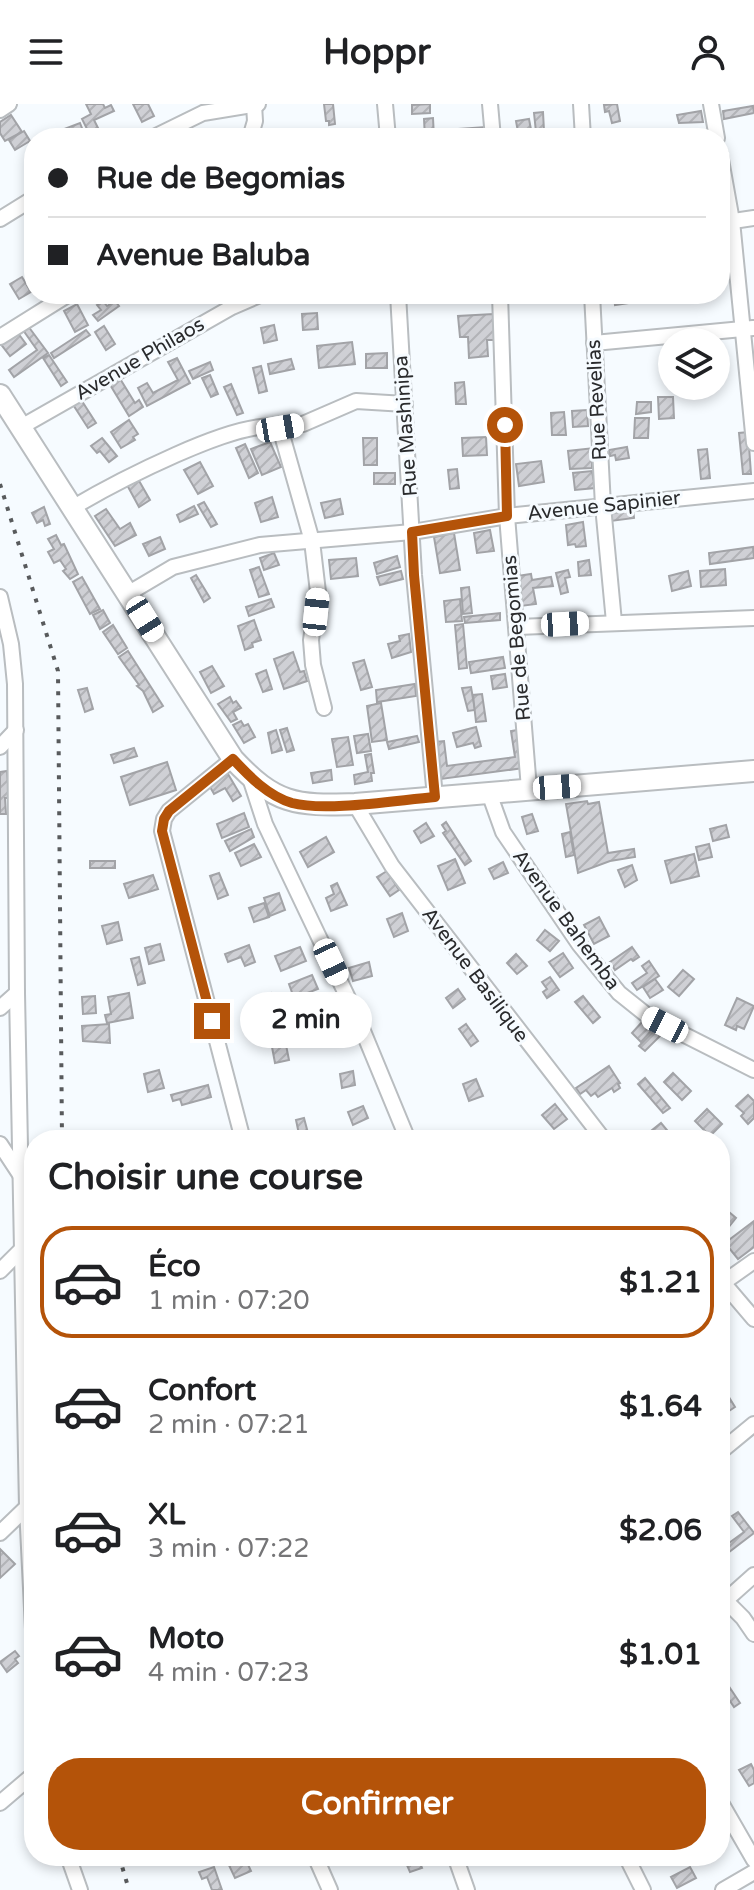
<!DOCTYPE html>
<html lang="fr">
<head>
<meta charset="utf-8">
<style>
  body { margin:0; font-family:"Varela Round",sans-serif; background:#f6f6f6; color:#202124; height:100vh; display:flex; flex-direction:column; font-size:30px; white-space:nowrap }
  * { box-sizing:border-box; margin:0 }
  p { font-size:26px; color:#757577 }
  .icon { flex:none; width:44px; height:44px; fill:none; stroke:currentColor; stroke-width:2; stroke-linecap:round; stroke-linejoin:round }
  .map { position:relative; flex:1; overflow:hidden }
  .drawer { position:absolute; left:24px; top:1026px; width:706px; height:736px; display:flex; flex-direction:column; background:#fff; border-radius:32px; box-shadow:0 4px 12px #0003 }
  .drawer>* { flex:none }
  .top-card { position:absolute; left:24px; top:24px; width:706px; height:176px; border-radius:32px; box-shadow:0 4px 12px #0003; display:grid; align-content:center; height:176px; padding:0 24px; background:#fff }
  .tools { position:absolute; left:658px; top:224px; display:grid; gap:16px }
  .tools a { display:grid; place-items:center; width:72px; height:72px; border-radius:50%; background:#fff; box-shadow:0 4px 12px #0003; font-size:40px }
  .end { position:absolute; width:36px; height:36px; margin:-18px; border:10px solid #b45309; background:#fff; box-shadow:0 0 0 4px #fff }
  .from { border-radius:50% }
  .bubble { position:absolute; height:56px; border-radius:28px; background:#fff; box-shadow:0 4px 12px #0003; font-size:26px; font-weight:700; line-height:56px; text-align:center }
  .car { position:absolute; width:24px; height:48px; margin:-24px -12px; border-radius:10px; box-shadow:0 0 6px 2px #0007; background:linear-gradient(#fff 24%,#345 0 40%,#fff 0 76%,#345 0 86%,#fff 0) }
  .top-card b { display:flex; align-items:center; gap:28px; height:76px; font-size:30px }
  .top-card b+b { border-top:2px solid #e0e0e0 }
  .top-card i { width:20px; height:20px; background:#202124 }
  ul { padding:0; list-style:none }
  li { display:flex; align-items:center; gap:24px; height:112px; margin:0 16px 12px; padding:0 8px; border:4px solid transparent; border-radius:32px }
  li div { flex:1 }
  li b { display:block; font-size:30px }
  li em { font-style:normal; font-weight:700 }
  li.active { border-color:#b45309 }
  li>.icon { width:72px; height:72px; stroke-width:1.5 }
  h2 { padding:0 24px; font-size:36px; line-height:96px }
  .action { display:flex; gap:16px; margin-top:auto; padding:16px 24px }
  .action a { flex:1; height:92px; border-radius:32px; background:#b45309; color:#fff; font-size:32px; font-weight:700; line-height:92px; text-align:center }
  header { display:flex; justify-content:space-between; align-items:center; height:104px; padding:0 24px; background:#fff; font-size:36px; font-weight:700 }
  .map>svg:first-child { display:block }
  .building { fill:url(#building-hatch); stroke:#a2a3a7; stroke-width:2 }
  .lines { fill:none; stroke-linecap:round; stroke-linejoin:round }
  .street-casing { stroke:#b9bdc0; stroke-width:18 }
  .secondary-casing { stroke:#b9bdc0; stroke-width:24 }
  .street { stroke:#fff; stroke-width:14 }
  .secondary { stroke:#fff; stroke-width:20 }
  .rail { stroke:#585a5c; stroke-width:4; stroke-dasharray:4 8; stroke-linecap:butt }
  .route { stroke:#b45309; stroke-width:10 }
  .labels { text-anchor:middle; dominant-baseline:central; stroke-width:6; stroke-linejoin:round; paint-order:stroke }
  .street-label { font-size:20px; fill:#2a2b2d; stroke:#f6fbff }
</style>
</head>
<body>
<header><svg class="icon" aria-label="menu" viewBox="0 0 24 24"><path d="M4 6h16M4 12h16M4 18h16"/></svg>Hoppr<svg class="icon" aria-label="person" viewBox="0 0 24 24"><circle cx="12" cy="8" r="4"/><path d="M4 21q1-7 8-7t8 7"/></svg></header>
<div class="map">
<svg width="754" height="1786" viewBox="0 0 754 1786">
  <defs>
    <pattern id="building-hatch" width="6" height="6" patternUnits="userSpaceOnUse" patternTransform="scale(2)"><rect width="6" height="6" fill="#cfd0d5"/><path d="M-1 1l2-2M0 6l6-6M5 7l2-2" fill="none" stroke="#b2b3b7"/></pattern>
  </defs>
  <rect width="100%" height="100%" fill="#f6fbff"/>
  <g class="building">
    <path d="M86,0H103L105,4L111,1L114,7L94,16L103,34H94L90,26L88,27L82,15L91,10Z"/>
    <path d="M133,0H148L154,12L142,18Z"/>
    <path d="M324,0H333L335,20L329,21V17H326Z"/>
    <path d="M430,0V9L412,10V1Z"/>
    <path d="M617,0L620,17L612,19L609,7L605,8L604,1Z"/>
    <path d="M753,2L754,9L724,15L723,7Z"/>
    <path d="M701,7L703,18L679,19L677,11Z"/>
    <path d="M543,8L544,27L536,28L534,9Z"/>
    <path d="M11,11L22,28L5,37L0,29V18Z"/>
    <path d="M433,14L434,34H425L424,15Z"/>
    <path d="M529,15L532,31L519,33L516,17Z"/>
    <path d="M80,19L85,32L67,34L64,25Z"/>
    <path d="M486,23L487,34H460L459,25Z"/>
    <path d="M24,27L30,37L15,46L9,36Z"/>
    <path d="M22,173L31,188L19,195L10,180Z"/>
    <path d="M635,190L636,198L615,201L614,192Z"/>
    <path d="M103,197L107,202L115,197L119,202L98,217L93,211L101,206L97,201Z"/>
    <path d="M77,200L88,221L75,228L64,207Z"/>
    <path d="M317,209L318,225L303,226L302,210Z"/>
    <path d="M493,210L495,236H487L488,252L469,254L468,233H460L458,212Z"/>
    <path d="M274,221L277,236L264,239L261,224Z"/>
    <path d="M28,222L48,249L14,273L9,266L37,246L23,226Z"/>
    <path d="M104,222L115,240L106,246L95,228Z"/>
    <path d="M15,225L26,240L10,252L0,239Z"/>
    <path d="M86,226L90,231L54,254L51,249Z"/>
    <path d="M352,238L355,260L319,264L317,242Z"/>
    <path d="M387,249V264H366V250Z"/>
    <path d="M49,251L67,278L61,282L43,254Z"/>
    <path d="M177,254L190,279L147,302L138,284L147,279L153,289L178,276L168,258Z"/>
    <path d="M291,255L294,265L270,270L268,260Z"/>
    <path d="M210,258L213,266L193,275L189,267Z"/>
    <path d="M261,262L267,287L259,289L253,264Z"/>
    <path d="M210,271L218,290L211,293L202,274Z"/>
    <path d="M119,273L135,299L139,296L143,303L129,312L109,279Z"/>
    <path d="M464,278L466,300H456L455,279Z"/>
    <path d="M231,280L243,309L237,311L224,283Z"/>
    <path d="M658,293H673L674,314L659,315Z"/>
    <path d="M80,294L96,319L88,324L72,299Z"/>
    <path d="M637,298H651V308L636,310Z"/>
    <path d="M587,306L588,322L573,323L572,307Z"/>
    <path d="M564,308L566,331H552L551,309Z"/>
    <path d="M635,314H649L648,334H634Z"/>
    <path d="M129,316L138,330L133,333L135,336L121,344L111,328Z"/>
    <path d="M748,328L751,370H743L739,329Z"/>
    <path d="M486,333L487,351L463,352L462,334Z"/>
    <path d="M102,334L117,352L109,358L100,347L97,349L91,342Z"/>
    <path d="M363,334H377V361H364Z"/>
    <path d="M270,338L281,363L262,371L251,345Z"/>
    <path d="M245,340L258,369L249,374L236,344Z"/>
    <path d="M627,343L629,354L616,356L615,351L610,352L609,346Z"/>
    <path d="M594,344L596,358L592,359V364L570,365L568,347Z"/>
    <path d="M707,345L710,374L701,375L698,346Z"/>
    <path d="M541,357L544,378L519,382L516,360Z"/>
    <path d="M200,358L213,382L198,390L184,366Z"/>
    <path d="M457,365L459,384L450,385L448,366Z"/>
    <path d="M592,367L595,384L575,386L573,369Z"/>
    <rect x="374" y="369" width="21" height="11"/>
    <path d="M138,375L150,396L139,403L127,381Z"/>
    <path d="M272,393L278,413L261,418L255,399Z"/>
    <path d="M340,395L343,410L325,414L321,399Z"/>
    <path d="M204,398L217,420L211,423L198,401Z"/>
    <path d="M194,402L198,410L180,418L177,411Z"/>
    <path d="M44,403L50,420L45,422L43,416L37,419L32,409Z"/>
    <path d="M106,405L120,425L130,419L136,431L115,442L95,412Z"/>
    <path d="M633,405L634,414L611,417L610,408Z"/>
    <path d="M583,418L586,442L576,443L575,440L568,441L566,421Z"/>
    <path d="M490,426L494,447L477,449L474,429Z"/>
    <path d="M454,429L460,466L440,469L434,433Z"/>
    <path d="M56,431L61,441L64,440L78,470L70,475L63,467L66,465L60,456L54,459L48,448L54,445L48,435Z"/>
    <path d="M160,433L165,445L149,452L143,440Z"/>
    <path d="M753,443L754,454L710,460L709,449Z"/>
    <path d="M274,449L279,461L264,466L260,454Z"/>
    <path d="M397,452L400,463L377,470L374,459Z"/>
    <path d="M356,454L358,472L331,475L329,456Z"/>
    <path d="M589,456L591,471L579,472L578,458Z"/>
    <path d="M259,463L269,490L259,493L250,466Z"/>
    <path d="M725,465L726,481L701,483L700,467Z"/>
    <path d="M568,466L570,473L565,474L568,488L561,490L556,469Z"/>
    <path d="M401,467L403,475L380,481L377,473Z"/>
    <path d="M688,467L691,482L672,487L669,472Z"/>
    <path d="M531,470L532,476L551,473L553,482L533,484L536,500L521,502L517,472Z"/>
    <path d="M196,471L210,494L204,498L191,474Z"/>
    <path d="M82,473L100,505L90,510L73,478Z"/>
    <path d="M469,483L472,509L463,510L461,484Z"/>
    <path d="M271,495L274,503L249,512L246,503Z"/>
    <path d="M460,495L462,517L446,518L444,497Z"/>
    <path d="M103,506L110,519L100,525L93,511Z"/>
    <path d="M500,509V516L465,519L464,513Z"/>
    <path d="M254,516L261,536L252,539L253,543L245,546L238,522Z"/>
    <path d="M463,520L467,564L459,565L455,521Z"/>
    <path d="M113,521L127,544L118,550L103,528Z"/>
    <path d="M409,530L411,548L392,554L388,540L400,537L399,532Z"/>
    <path d="M128,547L163,602L153,608L143,587L137,582L139,581L119,553Z"/>
    <path d="M293,548L300,568L304,567L307,577L284,585L274,555Z"/>
    <path d="M503,553L505,564L471,569L469,558Z"/>
    <path d="M364,556L372,583L361,586L353,559Z"/>
    <path d="M212,562L224,582L211,589L200,568Z"/>
    <path d="M266,566L272,585L263,588L256,570Z"/>
    <path d="M505,570L507,583L493,585L491,572Z"/>
    <path d="M415,580L416,592L377,598L376,586Z"/>
    <path d="M471,583L475,606L468,607L462,584Z"/>
    <path d="M87,584L93,605L85,608L78,586Z"/>
    <path d="M482,590L486,617L476,618L473,591Z"/>
    <path d="M230,593L233,599L236,597L241,604L233,608L237,615L231,618L218,600Z"/>
    <path d="M381,599L387,636L372,638L367,602Z"/>
    <path d="M241,617L244,622L248,620L255,633L244,639L233,621Z"/>
    <path d="M476,623L481,642L475,644L473,639L457,643L453,629Z"/>
    <path d="M287,624L294,646L287,648L280,626Z"/>
    <path d="M276,626L282,646L272,649L268,629Z"/>
    <path d="M518,626L524,664L441,675L435,638L444,637L447,662L515,653L511,627Z"/>
    <path d="M368,630L371,647L357,649L354,632Z"/>
    <path d="M417,632L419,638L389,645L387,638Z"/>
    <path d="M348,633L353,661L337,663L332,635Z"/>
    <path d="M134,644L137,652L114,659L111,651Z"/>
    <path d="M371,650L374,669H371L372,677L355,680L354,671L368,668L365,651Z"/>
    <path d="M167,658L176,686L130,701L121,673Z"/>
    <path d="M331,666L332,676L313,679L311,669Z"/>
    <path d="M7,667L9,694H5L6,710H0V668Z"/>
    <path d="M228,670L241,692L233,697L225,684L214,690L209,681Z"/>
    <path d="M587,697L588,700L599,698L608,749L634,745L635,753L610,757L578,769L566,700Z"/>
    <path d="M244,709L249,723L222,734L217,720Z"/>
    <path d="M532,710L538,727L527,730L522,713Z"/>
    <path d="M446,718L471,757L465,761L443,729L446,727L442,721Z"/>
    <path d="M426,719L434,732L421,739L414,727Z"/>
    <path d="M726,721L729,733L713,737L710,725Z"/>
    <path d="M251,725L254,733L230,747L225,737Z"/>
    <path d="M570,728L574,751L566,753L562,730Z"/>
    <path d="M326,733L334,748L308,763L300,748Z"/>
    <path d="M254,740L261,753L241,762L235,749Z"/>
    <path d="M709,740L712,753L699,756L696,743Z"/>
    <path d="M694,750L699,772L671,779L665,757Z"/>
    <path d="M455,755L465,779L448,786L438,762Z"/>
    <rect x="90" y="757" width="25" height="7"/>
    <path d="M503,758L508,769L494,775L489,765Z"/>
    <path d="M632,761L637,776L625,783L618,766Z"/>
    <path d="M387,767L399,786L390,792L377,773Z"/>
    <path d="M219,769L228,791L218,795L210,772Z"/>
    <path d="M153,771L158,785L129,794L124,780Z"/>
    <path d="M337,779L347,801L331,807L326,794L334,790L331,782Z"/>
    <path d="M279,789L285,806L270,812L264,794Z"/>
    <path d="M264,799L269,813L254,818L249,804Z"/>
    <path d="M402,809L408,827L394,833L387,815Z"/>
    <path d="M599,813L609,832L594,840L584,821Z"/>
    <path d="M118,818L122,836L107,840L102,822Z"/>
    <path d="M545,826L559,837L550,847L537,836Z"/>
    <path d="M160,840L164,856L149,860L145,844Z"/>
    <path d="M249,841L255,858L245,862L241,853L228,858L225,850Z"/>
    <path d="M300,843L306,857L281,867L275,852Z"/>
    <path d="M632,843L639,853L633,857L631,855L615,866L610,858Z"/>
    <path d="M563,849L573,864L560,873L549,858Z"/>
    <path d="M516,850L527,862L517,870L507,859Z"/>
    <path d="M139,853L145,879L138,881L131,855Z"/>
    <path d="M649,857L659,872L637,886L632,879L647,869L642,862Z"/>
    <path d="M369,858L372,872L353,877L349,864Z"/>
    <path d="M683,866L694,875L679,892L668,883Z"/>
    <path d="M312,871L318,885L294,894L289,880Z"/>
    <path d="M550,873L559,886L547,894L543,888L547,885L542,878Z"/>
    <path d="M655,875L663,886L650,894L643,883Z"/>
    <path d="M458,885L465,895L453,904L446,894Z"/>
    <path d="M129,889L133,914L107,919L105,911L111,910L108,893Z"/>
    <path d="M271,889L279,909L261,916L253,896Z"/>
    <path d="M95,892L96,909L83,910L82,893Z"/>
    <path d="M583,892L600,913L593,919L575,898Z"/>
    <path d="M737,894L754,902L744,925L737,922L736,926L725,921Z"/>
    <path d="M325,907L331,920L345,914L349,923L324,935L314,911Z"/>
    <path d="M642,918L651,927L641,938L632,929Z"/>
    <path d="M109,920L110,939L83,937L82,922Z"/>
    <path d="M466,920L478,937L471,942L459,925Z"/>
    <path d="M655,926L660,932L645,947L639,942Z"/>
    <path d="M286,941L289,956L275,959L272,943Z"/>
    <path d="M609,962L620,979L618,980L620,984L614,988L612,984L598,993L595,989L591,992L586,986L580,990L576,984Z"/>
    <path d="M159,966L164,984L148,988L144,970Z"/>
    <path d="M353,967L355,981L342,984L340,970Z"/>
    <path d="M673,969L691,987L682,996L664,978Z"/>
    <path d="M645,974L670,1004L663,1009L638,980Z"/>
    <path d="M476,975L483,992L469,997L463,980Z"/>
    <path d="M208,981L211,993L182,1001L180,995L173,997L171,991Z"/>
    <path d="M748,991L754,997V1014L748,1020L741,1012L744,1009L736,1002Z"/>
    <path d="M555,1000L567,1015L554,1025L542,1011Z"/>
    <path d="M363,1002L368,1014L353,1021L348,1008Z"/>
    <path d="M707,1005L722,1020L710,1032L695,1017Z"/>
    <path d="M304,1014L309,1033L300,1035L296,1016Z"/>
    <path d="M661,1019L672,1032L667,1036H650L646,1031Z"/>
    <path d="M729,1108L736,1114L720,1134V1119Z"/>
    <path d="M754,1117V1143L738,1155L725,1139Z"/>
    <path d="M727,1290L735,1303L729,1307L726,1303L720,1307V1294Z"/>
    <path d="M738,1408L754,1429L720,1455V1442L722,1444L744,1428L732,1412Z"/>
    <path d="M0,1445L15,1460L0,1474Z"/>
    <path d="M15,1547L19,1552L15,1555L18,1559L7,1568L0,1558Z"/>
    <path d="M728,1581L740,1599L734,1603L722,1585Z"/>
    <path d="M751,1660L754,1666V1679L749,1682L739,1666Z"/>
    <path d="M239,1752H244L251,1767L235,1774L227,1757Z"/>
    <path d="M403,1752H417L422,1764L410,1768Z"/>
    <path d="M214,1763L222,1786H212L207,1773L202,1775L199,1768Z"/>
    <path d="M690,1763L696,1774L677,1784L671,1773Z"/>
  </g>
  <g class="lines">
    <g class="street-casing">
      <g id="street">
        <path d="M385,0L388,34"/>
        <path d="M490,0L493,34"/>
        <path d="M581,0L583,34"/>
        <path d="M711,0L717,34"/>
        <path d="M0,6L9,0"/>
        <path d="M152,34L203,9L258,0"/>
        <path d="M250,34L255,17L254,1"/>
        <path d="M720,50L732,117L754,339"/>
        <path d="M0,115L34,94"/>
        <path d="M720,119L754,114"/>
        <path d="M398,190L414,471L435,693"/>
        <path d="M500,190L507,412L529,685"/>
        <path d="M592,190L603,402L614,518"/>
        <path d="M0,233L69,190"/>
        <path d="M594,239L753,224"/>
        <path d="M21,323L232,203L262,190"/>
        <path d="M280,324L303,320L356,297L405,300"/>
        <path d="M72,404C109,382 242,311 280,324L312,437L318,488L311,536L313,561L324,604"/>
        <path d="M129,489L173,463L260,441L412,428L507,412L754,387"/>
        <path d="M0,493L11,540L15,580L17,889L27,1403L34,1545"/>
        <path d="M517,523L754,514"/>
        <path d="M0,643L16,626"/>
        <path d="M233,655L169,707L164,715L162,727L243,1036"/>
        <path d="M250,674L265,720L358,915L408,1036"/>
        <path d="M489,689L503,728L579,840L619,889L649,913L754,966"/>
        <path d="M355,700L392,762L604,1036"/>
        <path d="M0,904L17,889"/>
        <path d="M0,1040L21,1072"/>
        <path d="M0,1167L24,1143"/>
        <path d="M720,1175L754,1215"/>
        <path d="M720,1181L754,1157"/>
        <path d="M720,1348L754,1320"/>
        <path d="M0,1429L27,1403"/>
        <path d="M720,1491L743,1514L754,1530"/>
        <path d="M726,1496L754,1471"/>
        <path d="M720,1697L754,1756"/>
        <path d="M0,1699L34,1670"/>
        <path d="M68,1752L80,1786"/>
        <path d="M315,1752L330,1786"/>
        <path d="M455,1752L467,1786"/>
        <path d="M626,1752L643,1786"/>
        <path d="M723,1786L754,1768"/>
      </g>
    </g>
    <g class="secondary-casing">
      <path id="secondary" d="M0,291L233,655C275,700 295,702 355,700L754,667"/>
    </g>
    <use href="#street" class="street"/>
    <use href="#secondary" class="secondary"/>
    <g class="rail">
      <path d="M0,380L58,567L62,1036"/>
      <path d="M119,1752L129,1786"/>
    </g>
  </g>
  <g class="lines">
    <path class="route" d="M212,917L162,727L164,715L169,707L233,655C249,672 268,692 292,699C326,708 398,696 435,693L414,471L412,428L507,412L505,321"/>
  </g>
  <g class="labels">
    <g class="street-label">
      <text transform="translate(140 255) rotate(-30)">Avenue Philaos</text>
      <text transform="translate(597 296) rotate(-93)">Rue Revelias</text>
      <text transform="translate(406 322) rotate(-94)">Rue Mashinipa</text>
      <text transform="translate(604 402) rotate(-6)">Avenue Sapinier</text>
      <text transform="translate(517 534) rotate(-95)">Rue de Begomias</text>
      <text transform="translate(566 816) rotate(54)">Avenue Bahemba</text>
      <text transform="translate(475 871) rotate(53)">Avenue Basilique</text>
    </g>
  </g>
</svg>
<div class="tools">
<a><svg class="icon" aria-label="layers" viewBox="0 0 24 24"><path d="M12 4l9 5-9 5-9-5zM3 14l9 5 9-5"/></svg></a>
</div>
<i class="end from" style="left:505px;top:321px"></i>
<i class="end" style="left:212px;top:917px"></i>
<div class="bubble" style="left:240px;top:888px;width:132px">2 min</div>
<i class="car" style="left:280px;top:324px;rotate:80deg"></i>
<i class="car" style="left:316px;top:508px;rotate:6deg"></i>
<i class="car" style="left:145px;top:515px;rotate:148deg"></i>
<i class="car" style="left:565px;top:520px;rotate:87deg"></i>
<i class="car" style="left:557px;top:683px;rotate:86deg"></i>
<i class="car" style="left:331px;top:858px;rotate:155deg"></i>
<i class="car" style="left:665px;top:921px;rotate:297deg"></i>
<div class="top-card">
<b><i class="from"></i>Rue de Begomias</b>
<b><i></i>Avenue Baluba</b>
</div>
<section class="drawer">
<h2>Choisir une course</h2>
<ul>
<li class="active"><svg class="icon" aria-label="car" viewBox="0 0 24 24"><path d="M5 17H2v-5l4-1 3-4h7l3 4 3 1v5h-3M9 17h6M6 11h13"/><circle cx="7" cy="17" r="2"/><circle cx="17" cy="17" r="2"/></svg><div><b>Éco</b><p>1 min · 07:20</p></div><em>$1.21</em></li>
<li><svg class="icon" aria-label="car" viewBox="0 0 24 24"><path d="M5 17H2v-5l4-1 3-4h7l3 4 3 1v5h-3M9 17h6M6 11h13"/><circle cx="7" cy="17" r="2"/><circle cx="17" cy="17" r="2"/></svg><div><b>Confort</b><p>2 min · 07:21</p></div><em>$1.64</em></li>
<li><svg class="icon" aria-label="car" viewBox="0 0 24 24"><path d="M5 17H2v-5l4-1 3-4h7l3 4 3 1v5h-3M9 17h6M6 11h13"/><circle cx="7" cy="17" r="2"/><circle cx="17" cy="17" r="2"/></svg><div><b>XL</b><p>3 min · 07:22</p></div><em>$2.06</em></li>
<li><svg class="icon" aria-label="car" viewBox="0 0 24 24"><path d="M5 17H2v-5l4-1 3-4h7l3 4 3 1v5h-3M9 17h6M6 11h13"/><circle cx="7" cy="17" r="2"/><circle cx="17" cy="17" r="2"/></svg><div><b>Moto</b><p>4 min · 07:23</p></div><em>$1.01</em></li>
</ul>
<div class="action"><a>Confirmer</a></div>
</section>
</div>
</body>
</html>
